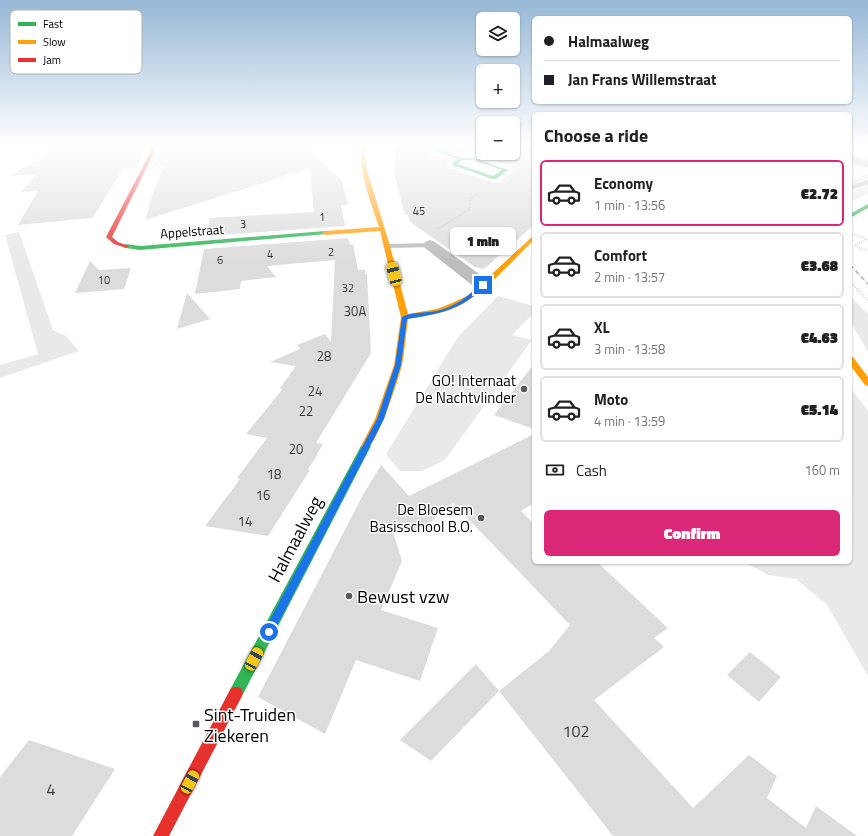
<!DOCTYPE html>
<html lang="en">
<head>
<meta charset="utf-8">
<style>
  body { margin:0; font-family:"Titillium Web",sans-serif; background:#f2f2f2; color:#202124; height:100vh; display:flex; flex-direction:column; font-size:15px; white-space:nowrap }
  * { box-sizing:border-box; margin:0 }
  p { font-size:13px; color:#757577 }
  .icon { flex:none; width:22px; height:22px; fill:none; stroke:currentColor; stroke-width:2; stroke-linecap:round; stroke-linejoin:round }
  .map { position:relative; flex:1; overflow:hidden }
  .side { position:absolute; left:532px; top:112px; width:320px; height:452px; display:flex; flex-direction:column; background:#fff; border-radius:6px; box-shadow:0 1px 3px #0004 }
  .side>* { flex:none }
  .top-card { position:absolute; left:532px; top:16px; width:320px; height:88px; border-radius:6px; box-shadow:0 1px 3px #0004; display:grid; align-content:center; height:88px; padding:0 12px; background:#fff }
  .fabs { position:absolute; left:476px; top:12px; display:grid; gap:8px }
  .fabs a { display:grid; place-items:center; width:44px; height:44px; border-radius:6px; background:#fff; box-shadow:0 1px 3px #0004; font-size:20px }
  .end { position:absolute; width:18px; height:18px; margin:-9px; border:5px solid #1a73e8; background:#fff; box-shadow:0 0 0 2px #fff }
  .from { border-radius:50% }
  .bubble { position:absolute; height:28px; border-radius:6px; background:#fff; box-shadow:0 1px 3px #0004; font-size:13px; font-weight:800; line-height:28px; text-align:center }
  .car { position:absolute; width:12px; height:24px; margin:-12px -6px; border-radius:5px; box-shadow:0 0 3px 1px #0007; background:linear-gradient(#f5c518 24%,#345 0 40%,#f5c518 0 76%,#345 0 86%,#f5c518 0) }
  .top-card b { display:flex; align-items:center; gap:14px; height:38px; font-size:15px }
  .top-card b+b { border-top:1px solid #e0e0e0 }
  .top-card i { width:10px; height:10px; background:#202124 }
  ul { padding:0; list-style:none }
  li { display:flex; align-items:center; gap:12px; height:66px; margin:0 8px 6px; padding:0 4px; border:2px solid #e0e0e0; border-radius:6px }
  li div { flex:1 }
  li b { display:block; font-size:15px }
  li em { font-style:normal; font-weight:800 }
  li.active { border-color:#db2777 }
  li>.icon { width:36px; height:36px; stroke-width:1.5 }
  h2 { padding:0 12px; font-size:18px; line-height:48px }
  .pay { display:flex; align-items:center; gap:10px; height:44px; padding:0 12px; font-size:15px }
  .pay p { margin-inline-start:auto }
  .action { display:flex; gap:8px; margin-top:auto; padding:8px 12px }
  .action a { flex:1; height:46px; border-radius:6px; background:#db2777; color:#fff; font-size:16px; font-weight:800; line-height:46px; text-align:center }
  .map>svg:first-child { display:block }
  .green { fill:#e9e9e9 }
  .building { fill:#dcdcdc }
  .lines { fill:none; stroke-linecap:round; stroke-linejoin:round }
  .path-far1 { stroke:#b8b8b8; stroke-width:1.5; stroke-dasharray:0.5 1; stroke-linecap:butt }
  .path { stroke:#b8b8b8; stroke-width:2; stroke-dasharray:0.5 1.5; stroke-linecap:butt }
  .lane { fill:#bdbdbd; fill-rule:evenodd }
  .street { fill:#bdbdbd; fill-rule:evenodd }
  .fast { fill:#30b455; fill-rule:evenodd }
  .slow { fill:#ff9f0a; fill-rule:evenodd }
  .jam { fill:#e5322d; fill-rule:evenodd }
  .rail { stroke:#bdbdbd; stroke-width:2; stroke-dasharray:4.5 1.5 0.5 1.5; stroke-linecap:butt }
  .route { fill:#1a73e8 }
  .poi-dot { fill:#595959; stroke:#fff; stroke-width:1.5 }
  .labels { text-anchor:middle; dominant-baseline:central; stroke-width:3; stroke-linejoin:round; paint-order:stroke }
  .far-number-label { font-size:11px; fill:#373737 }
  .far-street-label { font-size:13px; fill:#000; stroke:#fff }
  .number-label { font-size:13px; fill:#373737 }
  .poi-label { font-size:15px; fill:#000; stroke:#fff; text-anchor:end }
  .near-number-label { font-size:16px; fill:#373737 }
  .near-street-label { font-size:18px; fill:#000; stroke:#fff }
  .near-poi-label { font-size:18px; fill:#000; stroke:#fff; text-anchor:start }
  .key { fill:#fff; stroke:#b2b2b2; stroke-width:1 }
  .key-label { font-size:11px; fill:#000 }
</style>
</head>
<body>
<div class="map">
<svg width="868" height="836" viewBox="0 0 868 836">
  <rect width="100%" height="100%" fill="#fff"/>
  <g class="green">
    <path d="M868,174V194L850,202V193L860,189L850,185V179Z"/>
    <path d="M19,232L53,330L66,336L79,351L0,378V365L38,354L5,235Z"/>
    <path d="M498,296L534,306V313L512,335L532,340L445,460L422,471H400L386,454L458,337Z"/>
    <path d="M850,296L868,314V352L850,321Z"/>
    <path d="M850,387L868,411V676L827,605L796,579L768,575L745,562H850Z"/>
  </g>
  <g class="building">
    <path d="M64,145H146L137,168H123L106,197L92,218L18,225L38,191L21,192L36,174L8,176Z"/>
    <path d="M160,145H306L342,181L348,205H341L345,226L206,236L210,218L314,212L310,168L145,220L151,202L149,203L164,166L153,167L158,156Z"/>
    <path d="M396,145H414L415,148L449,161L447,164L450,168L494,183L499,182L513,171L511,166L472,154L457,152L470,145H483V153H513V145H534V154L520,157L534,162V225L484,269L475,267L410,222L408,215H405L394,174Z"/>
    <path d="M348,238L350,245L353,244L358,270H365V274H367L371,353L316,443L323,444L317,454H318L308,469L310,470L268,536L205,526L240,479L237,478L267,438L246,434L282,390L280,388L296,366L270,362L300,349L297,345L325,334L331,342L335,260L267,266L276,277L241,281L240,289L195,294L204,249Z"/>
    <path d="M90,261L99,270L131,268L124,289L75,293Z"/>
    <path d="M187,293L210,319L177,329Z"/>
    <path d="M534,364V429L494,415Z"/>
    <path d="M534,434V503L521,511L534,524V562H597L668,628L654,638L664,647L594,700L693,808L749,755L777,776L767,798L806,828L816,806L857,836H613L499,691L549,651L570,625L453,503L432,521L413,532L391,526L402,561L381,610L438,628L420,681L356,660L325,734L258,697L364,493L381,465L409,496Z"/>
    <path d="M750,652L781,677L759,702L727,675Z"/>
    <path d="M476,664L499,691L431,761L400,740Z"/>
    <path d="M29,740L115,769L72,836H0V777Z"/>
  </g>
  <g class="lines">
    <path class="path-far1" d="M444,225L470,209V199L479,192"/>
    <g class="path">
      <path d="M438,229L446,224"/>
      <path d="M852,234L867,239L855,245"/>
      <path d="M855,246L868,251"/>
      <path d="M850,281L868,301"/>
    </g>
    <g class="lane">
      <path d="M460,145H469L447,155L442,154Z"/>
      <path d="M868,180V184L850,190V186Z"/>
      <path d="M430,243L434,245L433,247L387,248L383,246L387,244Z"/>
    </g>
    <g class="street">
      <path d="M850,155L868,160V168L850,163Z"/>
      <path d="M430,240L435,242L489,281L491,285L489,289L483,290L477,289L425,248L422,245L425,242Z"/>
    </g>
    <g class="fast">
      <path d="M418,145H426L461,158H474L508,170L496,179H492L452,165V163L457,159ZM462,160H472L502,170L493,176L458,164Z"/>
      <path d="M868,204V208L850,218V214Z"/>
      <path d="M325,231L328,233L327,234L140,250L126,248L123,246L126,244L140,246Z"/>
      <path d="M366,443L371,446L241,698L236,699L231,698L229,693L231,688L361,446Z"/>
    </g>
    <g class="slow">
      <path d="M363,145H368L365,151L366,167L390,246L408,314L437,309L452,303L469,295L534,235V240C513,260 482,296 457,307C441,314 425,316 408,319C406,334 405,350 402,365C399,378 377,446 366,449L361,446L375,419L394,365L401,317L380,231L325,235L322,233L325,231L379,227C373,209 355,162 363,145Z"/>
      <path d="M850,357H853L868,377V386L865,385L850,365Z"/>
    </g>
    <g class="jam">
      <path d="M152,145H156L153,155L112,237L118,242L129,246L126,248L114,244L106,237L149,155Z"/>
      <path d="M236,687L241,688L243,693L241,698L169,836H153L231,688Z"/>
    </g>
    <path class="rail" d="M850,265L868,284"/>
  </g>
  <linearGradient id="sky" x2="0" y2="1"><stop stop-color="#96b7d6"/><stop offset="0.55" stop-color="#fff"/><stop offset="1" stop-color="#fff" stop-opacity="0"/></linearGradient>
  <rect width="868" height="263" fill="url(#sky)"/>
  <path class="route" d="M481,284L485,285C463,310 438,314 407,319L401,365L384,419L272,635H265L264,632L265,629L377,419L395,365L402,317C410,312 426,313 436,311C453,308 469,296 481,284Z"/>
  <g class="poi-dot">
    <circle cx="524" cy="389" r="4"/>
    <circle cx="481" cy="518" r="4"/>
    <circle cx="349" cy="596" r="4"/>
    <rect x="192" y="720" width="8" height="8" rx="2"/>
  </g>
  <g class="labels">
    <g class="far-number-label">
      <text x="419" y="211">45</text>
      <text x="322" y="217">1</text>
      <text x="243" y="224">3</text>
      <text x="331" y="252">2</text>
      <text x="270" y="254">4</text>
      <text x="220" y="260">6</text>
      <text x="104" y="280">10</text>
      <text x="348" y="288">32</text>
    </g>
    <g class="far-street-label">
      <text transform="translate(192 231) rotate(-4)">Appelstraat</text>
    </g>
    <g class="number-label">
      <text x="355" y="311">30A</text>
      <text x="324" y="356">28</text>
      <text x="315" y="391">24</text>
      <text x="306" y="411">22</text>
      <text x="296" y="449">20</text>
      <text x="274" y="474">18</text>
      <text x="263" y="495">16</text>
      <text x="245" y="521">14</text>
    </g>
    <g class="poi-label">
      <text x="516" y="380">GO! Internaat<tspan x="516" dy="17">De Nachtvlinder</tspan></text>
      <text x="473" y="509">De Bloesem<tspan x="473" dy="17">Basisschool B.O.</tspan></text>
    </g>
    <g class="near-number-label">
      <text x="576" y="731">102</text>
      <text x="51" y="789">4</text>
    </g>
    <g class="near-street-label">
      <text transform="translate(295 539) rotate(-62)">Halmaalweg</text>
    </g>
    <g class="near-poi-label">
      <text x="357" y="596">Bewust vzw</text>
      <text x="204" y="714">Sint-Truiden<tspan x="204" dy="21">Ziekeren</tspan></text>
    </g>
  </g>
  <rect x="10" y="10" width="132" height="64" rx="6" class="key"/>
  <rect x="18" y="22" width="18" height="4" fill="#30b455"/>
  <rect x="18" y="40" width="18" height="4" fill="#ff9f0a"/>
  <rect x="18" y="58" width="18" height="4" fill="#e5322d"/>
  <g class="key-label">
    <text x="43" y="28">Fast</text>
    <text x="43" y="46">Slow</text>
    <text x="43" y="64">Jam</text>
  </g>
</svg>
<div class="fabs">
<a><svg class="icon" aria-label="layers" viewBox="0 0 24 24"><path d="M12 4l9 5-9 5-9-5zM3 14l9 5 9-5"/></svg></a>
<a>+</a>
<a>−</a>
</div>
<i class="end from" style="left:269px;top:632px"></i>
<i class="end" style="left:483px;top:285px"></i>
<div class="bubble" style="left:450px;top:227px;width:66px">1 min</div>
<i class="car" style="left:394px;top:274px;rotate:346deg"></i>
<i class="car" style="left:254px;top:659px;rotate:28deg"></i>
<i class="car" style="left:190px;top:782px;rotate:28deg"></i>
<div class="top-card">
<b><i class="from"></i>Halmaalweg</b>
<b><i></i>Jan Frans Willemstraat</b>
</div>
<section class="side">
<h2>Choose a ride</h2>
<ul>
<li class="active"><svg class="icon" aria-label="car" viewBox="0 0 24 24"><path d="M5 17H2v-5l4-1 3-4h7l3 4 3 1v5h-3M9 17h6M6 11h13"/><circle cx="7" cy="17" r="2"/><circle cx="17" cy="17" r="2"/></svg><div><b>Economy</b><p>1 min · 13:56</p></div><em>€2.72</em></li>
<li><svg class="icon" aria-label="car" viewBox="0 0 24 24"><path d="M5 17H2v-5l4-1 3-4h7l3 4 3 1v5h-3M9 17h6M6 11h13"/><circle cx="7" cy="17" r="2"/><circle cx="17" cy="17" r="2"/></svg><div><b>Comfort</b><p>2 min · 13:57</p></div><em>€3.68</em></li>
<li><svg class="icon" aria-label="car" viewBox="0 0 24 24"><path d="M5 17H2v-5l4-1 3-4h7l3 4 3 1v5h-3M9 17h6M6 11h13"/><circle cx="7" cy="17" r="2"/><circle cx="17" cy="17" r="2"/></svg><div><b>XL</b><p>3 min · 13:58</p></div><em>€4.63</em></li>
<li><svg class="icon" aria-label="car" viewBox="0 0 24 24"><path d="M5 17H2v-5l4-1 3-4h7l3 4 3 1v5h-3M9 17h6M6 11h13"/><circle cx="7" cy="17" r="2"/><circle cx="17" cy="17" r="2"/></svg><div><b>Moto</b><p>4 min · 13:59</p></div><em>€5.14</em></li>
</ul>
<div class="pay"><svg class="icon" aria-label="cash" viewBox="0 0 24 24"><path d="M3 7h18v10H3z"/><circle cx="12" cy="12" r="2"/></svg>Cash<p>160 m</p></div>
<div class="action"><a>Confirm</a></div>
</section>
</div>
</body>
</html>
